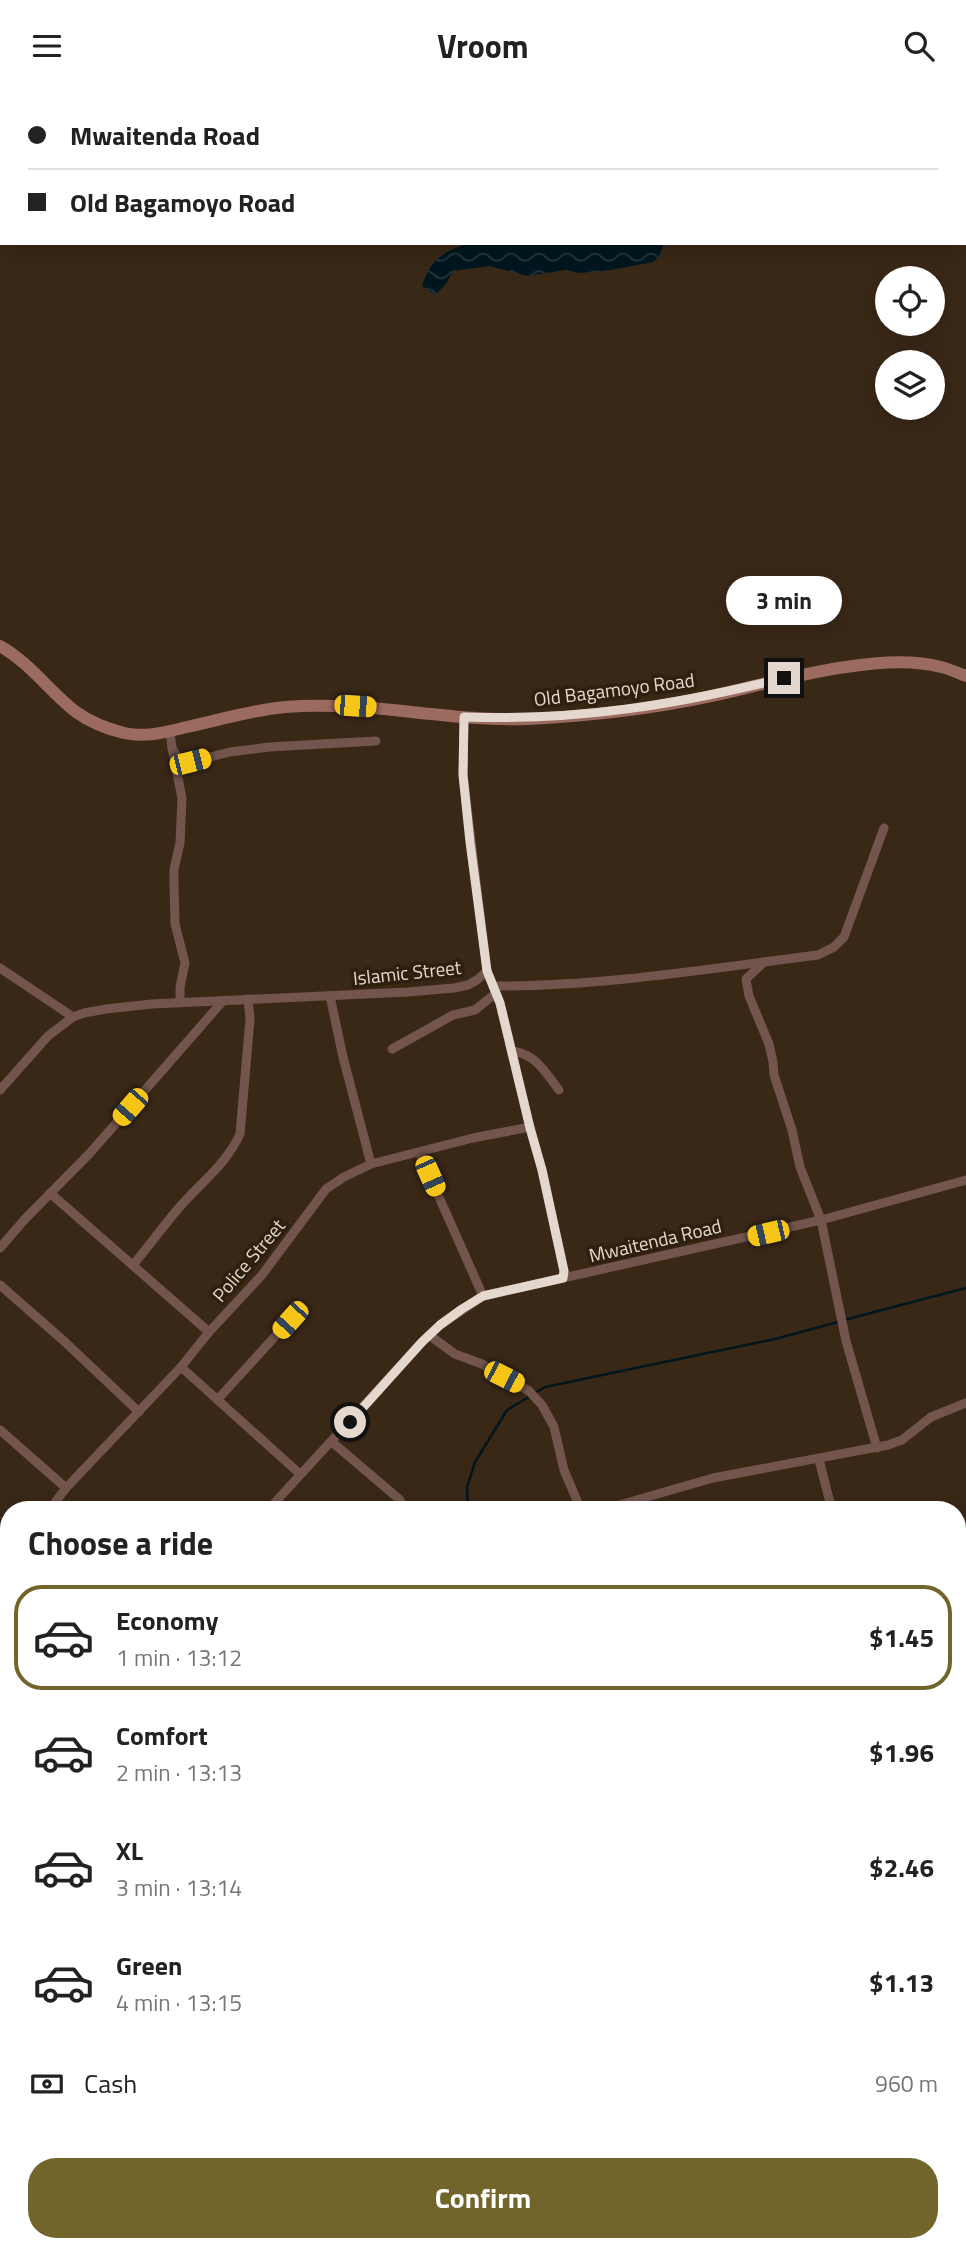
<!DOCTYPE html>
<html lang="en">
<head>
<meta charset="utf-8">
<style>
  body { margin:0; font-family:"Titillium Web",sans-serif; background:#f6f6f6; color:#222; height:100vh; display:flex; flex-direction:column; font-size:26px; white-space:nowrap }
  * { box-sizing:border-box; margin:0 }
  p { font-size:23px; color:#767676 }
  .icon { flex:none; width:38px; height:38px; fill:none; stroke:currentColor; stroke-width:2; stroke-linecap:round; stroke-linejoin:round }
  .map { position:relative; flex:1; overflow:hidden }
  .details { position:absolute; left:0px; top:1410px; width:966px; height:751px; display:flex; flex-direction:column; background:#fff; border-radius:28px 28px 0 0; box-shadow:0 4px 18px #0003 }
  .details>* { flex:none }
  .banner { position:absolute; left:0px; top:0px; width:966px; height:154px; box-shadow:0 4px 18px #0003; display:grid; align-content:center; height:154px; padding:0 28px; background:#fff }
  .tools { position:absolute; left:875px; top:175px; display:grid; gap:14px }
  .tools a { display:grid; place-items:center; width:70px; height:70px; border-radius:50%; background:#fff; box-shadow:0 4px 18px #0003; font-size:35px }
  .end { position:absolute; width:32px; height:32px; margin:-16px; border:9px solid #e4d8ce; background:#111; box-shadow:0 0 0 4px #111 }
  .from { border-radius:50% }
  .bubble { position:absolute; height:49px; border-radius:24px; background:#fff; box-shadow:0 4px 18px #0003; font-size:23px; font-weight:700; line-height:49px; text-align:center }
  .car { position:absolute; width:21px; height:42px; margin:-21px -10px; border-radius:9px; box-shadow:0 0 5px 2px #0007; background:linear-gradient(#f5c518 24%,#345 0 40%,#f5c518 0 76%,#345 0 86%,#f5c518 0) }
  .banner b { display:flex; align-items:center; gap:24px; height:66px; font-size:26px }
  .banner b+b { border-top:2px solid #e0e0e0 }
  .banner i { width:18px; height:18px; background:#222 }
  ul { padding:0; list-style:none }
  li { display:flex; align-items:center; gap:21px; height:105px; margin:0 14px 10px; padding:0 14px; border:4px solid transparent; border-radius:28px }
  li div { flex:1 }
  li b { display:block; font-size:26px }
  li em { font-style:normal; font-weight:700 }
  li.current { border-color:#72652b }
  li>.icon { width:63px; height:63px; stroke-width:1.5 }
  h2 { padding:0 28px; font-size:32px; line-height:84px }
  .pay { display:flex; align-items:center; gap:18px; height:77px; padding:0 28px; font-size:26px }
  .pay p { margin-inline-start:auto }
  .action { display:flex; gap:14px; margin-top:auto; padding:14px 28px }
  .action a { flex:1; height:80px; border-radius:28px; background:#72652b; color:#fff; font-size:28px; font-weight:700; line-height:80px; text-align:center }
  header { display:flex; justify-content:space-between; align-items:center; height:91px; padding:0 28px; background:#fff; font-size:32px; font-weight:700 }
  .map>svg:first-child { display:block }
  .water { fill:url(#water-waves) }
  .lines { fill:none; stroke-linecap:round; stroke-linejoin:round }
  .stream { stroke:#00161e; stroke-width:2.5 }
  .street { stroke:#73554d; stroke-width:9 }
  .secondary { stroke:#9b6b5f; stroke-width:12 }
  .route { stroke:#e4d8ce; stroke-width:9 }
  .labels { text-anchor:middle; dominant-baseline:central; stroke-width:7; stroke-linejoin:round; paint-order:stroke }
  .street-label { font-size:19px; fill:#e4d8ce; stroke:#2f1f0d }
</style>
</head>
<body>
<header><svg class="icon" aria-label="menu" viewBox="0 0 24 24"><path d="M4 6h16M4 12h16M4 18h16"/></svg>Vroom<svg class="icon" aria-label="search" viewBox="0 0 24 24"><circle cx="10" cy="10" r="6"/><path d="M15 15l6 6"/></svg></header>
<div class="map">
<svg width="966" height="2161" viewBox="0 0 966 2161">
  <defs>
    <pattern id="water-waves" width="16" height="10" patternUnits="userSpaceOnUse" patternTransform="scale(1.75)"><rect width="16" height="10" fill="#00161e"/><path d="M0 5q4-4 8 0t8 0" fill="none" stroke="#25373e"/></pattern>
  </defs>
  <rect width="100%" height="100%" fill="#3a2817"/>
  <g class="water">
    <path d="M343,0H950V2H348Z"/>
    <path d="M471,152H664L659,166L653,171L611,179L580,182L565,179L527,185L490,175L453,180L446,193L435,204L422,195C430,168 445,159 471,152Z"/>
  </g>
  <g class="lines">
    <g class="stream">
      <path d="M844,1229L966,1197"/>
      <path d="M535,1302L545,1296L775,1248L838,1231"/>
      <path d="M468,1419L467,1396L475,1371L507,1319L529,1306"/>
    </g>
    <g class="street">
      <path d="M170,641L172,657L180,670L190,671L230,661L269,656L376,650"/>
      <path d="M172,657L182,707L180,752L174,778V792L175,833L185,872L180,896V911"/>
      <path d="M764,871L746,888L749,905L769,953L773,971L774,984L792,1039L800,1076L821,1129L846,1250L877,1357"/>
      <path d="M0,877L73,926L84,922L106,918L152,913L408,901L454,897L468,894L477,889L487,880L463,684L464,626"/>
      <path d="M487,880L500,912L530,1036L542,1079L564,1180L563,1187"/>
      <path d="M493,895C599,896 713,877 818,864L834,856L844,846L884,737"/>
      <path d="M330,905L343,966L371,1073"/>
      <path d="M392,958L453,924L475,919L496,902"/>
      <path d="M512,960C537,964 544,980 559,999"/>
      <path d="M0,999L48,945L73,926"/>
      <path d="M419,1061L483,1205"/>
      <path d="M50,1102L209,1241"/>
      <path d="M0,1157L25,1128L90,1062L222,911"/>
      <path d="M133,1174C148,1156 162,1137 177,1119C199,1093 226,1074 240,1043L250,928L248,908"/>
      <path d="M0,1194L65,1251L139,1321"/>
      <path d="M429,1244L455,1263L482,1273L529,1300L542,1314L554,1336L564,1379L581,1419"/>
      <path d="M181,1276L300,1383"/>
      <path d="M218,1308L290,1229"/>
      <path d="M0,1339L66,1397"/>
      <path d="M332,1351L399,1408L405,1419"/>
      <path d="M819,1369L832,1419"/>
      <path d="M49,1419L66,1397L181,1276L209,1241L262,1184L326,1098L344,1086L371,1073L473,1047L530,1036"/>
      <path d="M268,1419L422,1251L440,1234L483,1205L821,1129L966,1089"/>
      <path d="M602,1419L713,1387L888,1354L902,1349L931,1326L966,1312"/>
      <path d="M0,1479L9,1468"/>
      <path d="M957,1491L966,1488"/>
      <path d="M0,1546L9,1550"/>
      <path d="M0,1708L9,1699"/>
      <path d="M957,1730L966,1729"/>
      <path d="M0,1760L9,1765"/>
      <path d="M957,1893L966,1892"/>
      <path d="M957,1994L966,2032"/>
      <path d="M0,2037L9,2034"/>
      <path d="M957,2070L966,2068"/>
      <path d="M957,2081L966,2138"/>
      <path d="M197,2152L200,2161"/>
      <path d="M347,2152L350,2161"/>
      <path d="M464,2152L465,2161"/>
      <path d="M570,2152L572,2161"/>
      <path d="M680,2152L682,2161"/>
      <path d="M789,2152L791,2161"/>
      <path d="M7,2161L9,2145"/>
      <path d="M374,2161L426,2152"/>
    </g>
    <path class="secondary" d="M0,555C30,572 49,600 76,621C90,631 108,638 124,642C146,647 166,641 187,636C219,629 252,619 285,616C367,609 447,631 528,628C589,625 652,618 712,605C757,595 801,582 846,576C877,571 911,568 941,576C950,578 958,582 966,585"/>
  </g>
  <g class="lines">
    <path class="route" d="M350,1331L422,1251L440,1234L462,1218L483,1205L563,1187L564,1180L542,1079L530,1037L500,912L487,880L470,751L463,684L464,626C578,630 674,614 784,587"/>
  </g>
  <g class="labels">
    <g class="street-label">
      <text transform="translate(614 598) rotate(-7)">Old Bagamoyo Road</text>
      <text transform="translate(407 881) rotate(-6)">Islamic Street</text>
      <text transform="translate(655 1149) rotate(-13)">Mwaitenda Road</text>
      <text transform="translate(248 1169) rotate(-50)">Police Street</text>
    </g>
  </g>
</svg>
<div class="tools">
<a><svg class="icon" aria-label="locate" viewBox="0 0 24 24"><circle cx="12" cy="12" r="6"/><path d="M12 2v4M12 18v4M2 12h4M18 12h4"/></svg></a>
<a><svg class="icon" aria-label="layers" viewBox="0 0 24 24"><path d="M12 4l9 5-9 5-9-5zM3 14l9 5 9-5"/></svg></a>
</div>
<i class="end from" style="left:350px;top:1331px"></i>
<i class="end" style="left:784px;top:587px"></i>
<div class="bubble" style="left:726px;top:485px;width:116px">3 min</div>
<i class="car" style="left:355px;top:615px;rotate:94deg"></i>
<i class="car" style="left:190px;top:671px;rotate:76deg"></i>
<i class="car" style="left:130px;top:1016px;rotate:221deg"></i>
<i class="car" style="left:430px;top:1085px;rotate:156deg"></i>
<i class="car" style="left:768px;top:1142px;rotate:257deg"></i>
<i class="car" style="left:290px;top:1229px;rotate:222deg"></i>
<i class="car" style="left:504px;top:1286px;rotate:117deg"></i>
<div class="banner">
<b><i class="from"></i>Mwaitenda Road</b>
<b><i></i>Old Bagamoyo Road</b>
</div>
<section class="details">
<h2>Choose a ride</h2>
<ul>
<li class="current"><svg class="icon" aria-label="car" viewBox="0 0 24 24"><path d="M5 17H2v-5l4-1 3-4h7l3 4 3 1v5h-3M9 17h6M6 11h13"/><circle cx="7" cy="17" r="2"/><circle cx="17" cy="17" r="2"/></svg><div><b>Economy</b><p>1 min · 13:12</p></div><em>$1.45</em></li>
<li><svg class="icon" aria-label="car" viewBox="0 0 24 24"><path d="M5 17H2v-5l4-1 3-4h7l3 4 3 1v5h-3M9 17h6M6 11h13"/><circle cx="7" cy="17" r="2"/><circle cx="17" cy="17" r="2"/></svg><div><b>Comfort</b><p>2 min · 13:13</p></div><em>$1.96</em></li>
<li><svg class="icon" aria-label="car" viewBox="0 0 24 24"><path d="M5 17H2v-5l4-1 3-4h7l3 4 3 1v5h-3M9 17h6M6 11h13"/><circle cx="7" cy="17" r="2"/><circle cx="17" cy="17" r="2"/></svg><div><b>XL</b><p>3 min · 13:14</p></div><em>$2.46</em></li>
<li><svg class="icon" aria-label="car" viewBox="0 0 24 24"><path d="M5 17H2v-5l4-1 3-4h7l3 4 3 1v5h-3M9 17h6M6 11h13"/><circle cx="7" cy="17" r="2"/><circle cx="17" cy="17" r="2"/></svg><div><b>Green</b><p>4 min · 13:15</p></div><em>$1.13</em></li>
</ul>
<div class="pay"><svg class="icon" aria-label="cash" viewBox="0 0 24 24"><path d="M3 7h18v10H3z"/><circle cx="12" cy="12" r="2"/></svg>Cash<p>960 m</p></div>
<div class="action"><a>Confirm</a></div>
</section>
</div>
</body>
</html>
